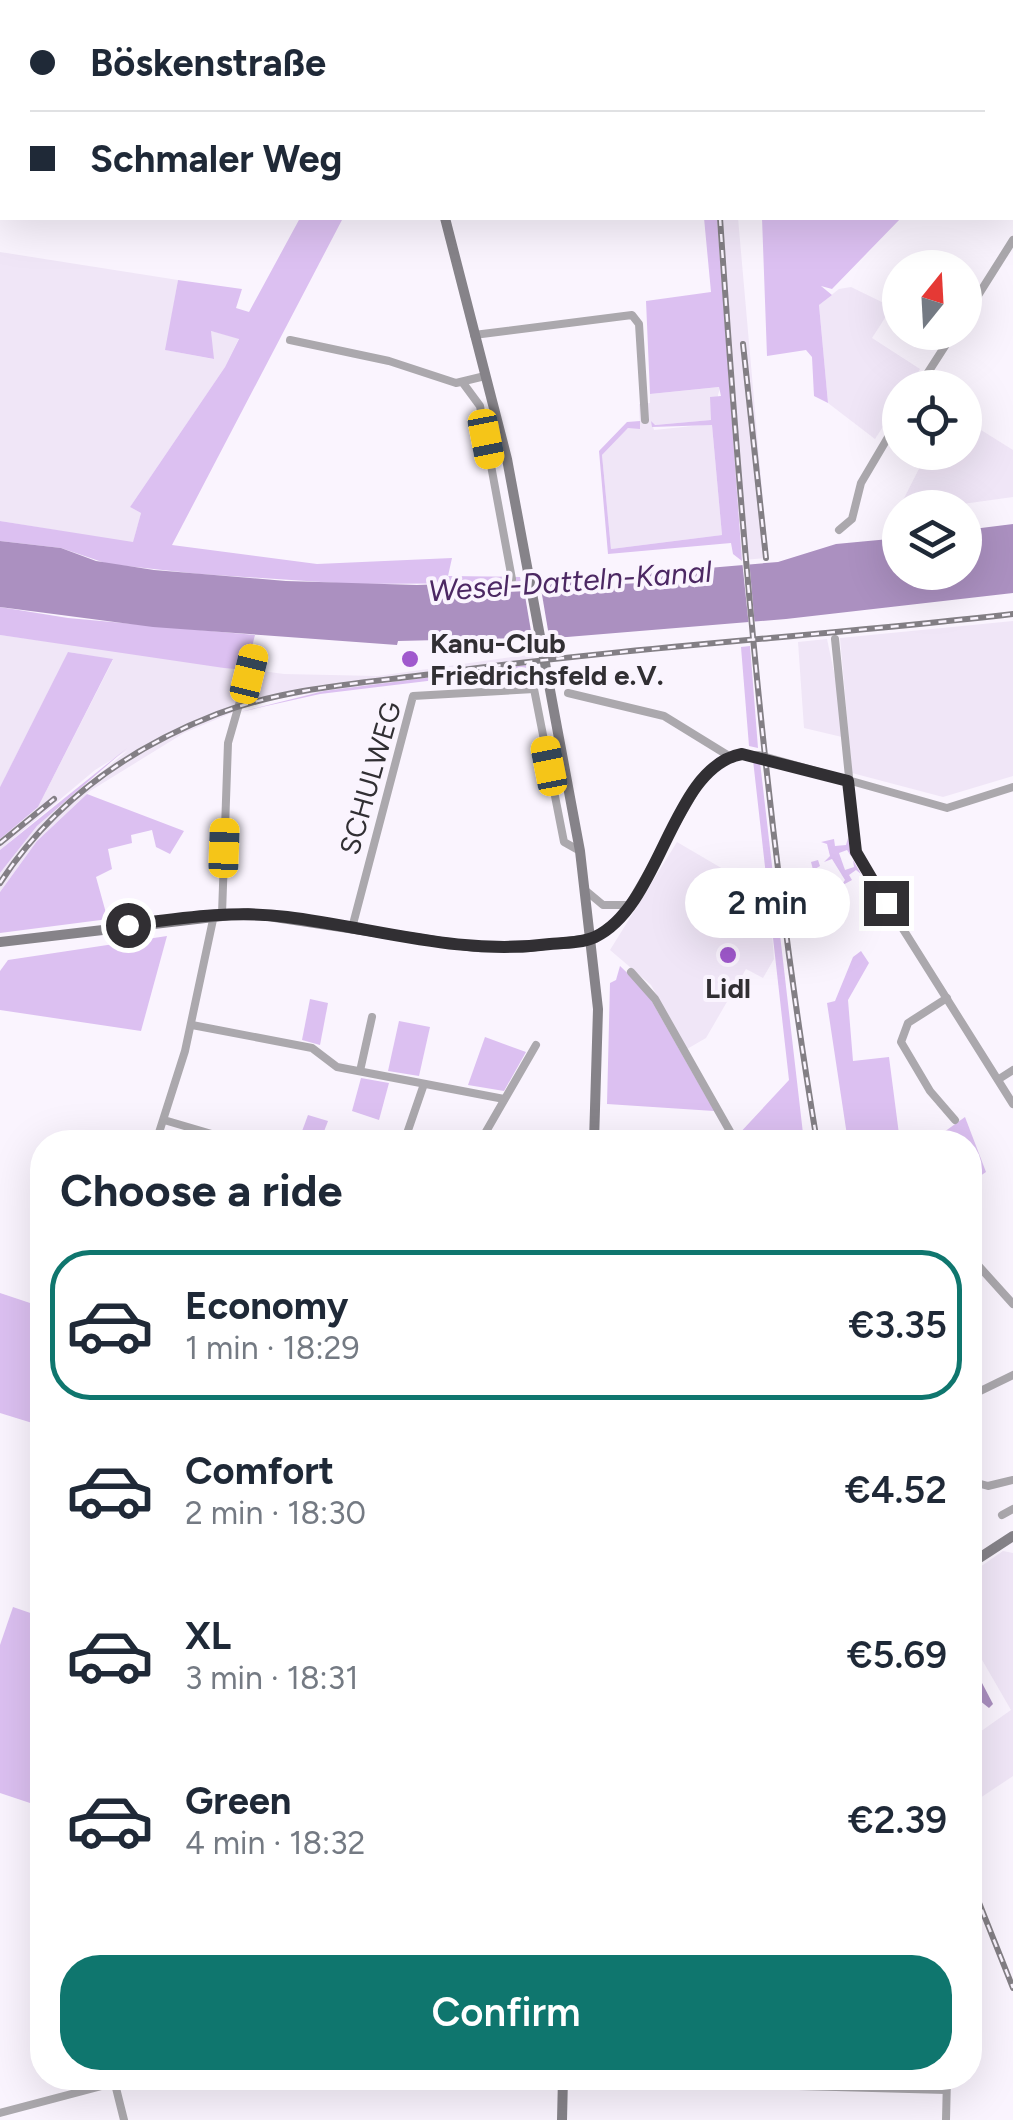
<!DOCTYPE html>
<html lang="en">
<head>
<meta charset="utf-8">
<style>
  body { margin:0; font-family:Figtree,sans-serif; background:#f2f2f3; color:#1f2937; height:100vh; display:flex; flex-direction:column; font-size:38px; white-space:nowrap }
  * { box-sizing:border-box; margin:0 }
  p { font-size:32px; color:#747a83 }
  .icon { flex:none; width:55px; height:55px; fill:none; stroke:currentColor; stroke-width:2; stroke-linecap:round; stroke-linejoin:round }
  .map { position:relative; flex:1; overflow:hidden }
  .sheet { position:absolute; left:30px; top:1130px; width:952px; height:960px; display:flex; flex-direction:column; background:#fff; border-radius:40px; box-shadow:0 10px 40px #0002 }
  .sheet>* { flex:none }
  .guide { position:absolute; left:0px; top:0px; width:1015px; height:220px; box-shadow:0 10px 40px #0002; display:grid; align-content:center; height:220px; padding:0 30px; background:#fff }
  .needle { width:65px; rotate:18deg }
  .buttons { position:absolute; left:882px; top:250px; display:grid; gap:20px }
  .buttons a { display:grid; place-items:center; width:100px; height:100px; border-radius:50%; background:#fff; box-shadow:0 10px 40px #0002; font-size:50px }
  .end { position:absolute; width:45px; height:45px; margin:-22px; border:12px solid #312f33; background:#fff; box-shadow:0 0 0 5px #fff }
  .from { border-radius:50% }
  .bubble { position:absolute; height:70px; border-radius:35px; background:#fff; box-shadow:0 10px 40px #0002; font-size:32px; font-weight:600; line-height:70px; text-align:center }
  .car { position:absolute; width:30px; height:60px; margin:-30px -15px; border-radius:12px; box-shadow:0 0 8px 2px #0007; background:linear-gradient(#f5c518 24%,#345 0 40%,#f5c518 0 76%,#345 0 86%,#f5c518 0) }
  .guide b { display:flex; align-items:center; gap:35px; height:95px; font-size:38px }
  .guide b+b { border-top:2px solid #e0e1e3 }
  .guide i { width:25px; height:25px; background:#1f2937 }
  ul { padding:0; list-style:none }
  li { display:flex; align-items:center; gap:30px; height:150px; margin:0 20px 15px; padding:0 10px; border:5px solid transparent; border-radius:40px }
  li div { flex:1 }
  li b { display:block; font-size:38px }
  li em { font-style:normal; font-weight:600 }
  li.active { border-color:#0f766e }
  li>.icon { width:90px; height:90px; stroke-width:1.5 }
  h2 { padding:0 30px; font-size:45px; line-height:120px }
  .button { display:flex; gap:20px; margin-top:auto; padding:20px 30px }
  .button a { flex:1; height:115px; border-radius:40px; background:#0f766e; color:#fff; font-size:40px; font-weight:600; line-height:115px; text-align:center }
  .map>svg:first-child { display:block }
  .built { fill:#f0e6f7 }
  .green { fill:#dcc0f1 }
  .water { fill:#ab90c0 }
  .pier { fill:#faf4fe }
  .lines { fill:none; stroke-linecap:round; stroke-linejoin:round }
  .street { stroke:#aba8ad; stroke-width:8 }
  .secondary { stroke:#868389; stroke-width:10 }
  .rail-casing { stroke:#837f85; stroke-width:6 }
  .rail { stroke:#faf4fe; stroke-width:2.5; stroke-dasharray:8; stroke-linecap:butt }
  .route { stroke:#312f33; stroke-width:12 }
  .poi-dot { fill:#a059cd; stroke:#faf4fe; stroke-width:4 }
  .labels { text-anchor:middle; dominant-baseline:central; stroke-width:8; stroke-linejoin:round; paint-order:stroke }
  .poi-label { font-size:28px; font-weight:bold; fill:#312f33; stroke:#faf4fe; text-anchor:start }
  .street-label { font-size:28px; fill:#312f33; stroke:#faf4fe }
  .water-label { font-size:30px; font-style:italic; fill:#4c2863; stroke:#faf4fe }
</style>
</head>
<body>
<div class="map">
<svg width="1013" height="2120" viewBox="0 0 1013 2120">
  <rect width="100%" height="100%" fill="#faf4fe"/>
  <g class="built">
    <path d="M717,218H738L768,558L742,560Z"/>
    <path d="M0,252L178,280L166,350L213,359L211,331L239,338L225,367L130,507L141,513L133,543L0,521Z"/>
    <path d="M851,287L892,307L872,338L920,369L908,387L900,388V400L875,439L828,403L819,305L839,289Z"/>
    <path d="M720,387L712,420L654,425L651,421L654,430L712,424L722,535L611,549L602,455L628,428L640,426L639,404L650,403V394Z"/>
    <path d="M965,420L1013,450V497L941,507L900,508V521L892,522L927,453L965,452Z"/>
    <path d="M1013,621V776L943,797L852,773L840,638Z"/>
    <path d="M0,635L284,674L378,676L533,654L534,664L286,697L248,706L184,733L90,791L37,841L0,892V873L37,826L128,750L95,770L0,850V839L38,807L113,660L69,652L0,787Z"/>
    <path d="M827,639L838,691L842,737L804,728L798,642Z"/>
    <path d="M677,842L769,896L774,959L763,978L746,969L706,1038L687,1049L651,985L610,950Z"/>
    <path d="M1003,1551L1013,1553V1776L971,1804L970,1739L1011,1710L970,1639V1574Z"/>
  </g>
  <g class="green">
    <path d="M300,218H343L172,545L317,564L452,558L448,576L520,577L521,583L351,584L199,574L108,564L61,548L0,541V521L133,542L141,513L130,507L225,367L239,339L211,331L214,359L165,350L178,280L242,289L236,308L249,312Z"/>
    <path d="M704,218H717L742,561L733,554L731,543L608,554L599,451L627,422L640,421V429L628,428L602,455L611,549L722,535L712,425L652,427L651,421L655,425L711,420L710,397L721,396L719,387L650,394L646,301L711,292Z"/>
    <path d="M762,218H901L832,289L821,286L832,295L819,305L828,403L814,396L812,357L806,350L767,356Z"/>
    <path d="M0,607L68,618L255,635L246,670L224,668L0,635Z"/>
    <path d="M750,646L758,748L749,746L741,647Z"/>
    <path d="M68,652L113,659L38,807L0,839V787Z"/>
    <path d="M534,664L535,668L320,694L240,712L324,691Z"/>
    <path d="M127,748L37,826L0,873V850Z"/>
    <path d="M753,760L760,762L804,1142H739L737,1136L789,1080Z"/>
    <path d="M87,794L184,831L170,854L156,847L152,830L131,835L132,843L108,849L112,869L96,877L106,913H155L0,933V892L37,841Z"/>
    <path d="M848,838L851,856L847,850L839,853L845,870L854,867L853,860L861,874L856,870L849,875L852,880L841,886L845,880L832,859L824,862L830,856L827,844L821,842L834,839L835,846L846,845Z"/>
    <path d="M818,860L820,866L815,869L829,891H834L829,897L832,908L823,909L811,862Z"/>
    <path d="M167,936L141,1031L0,1010V971L8,960Z"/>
    <path d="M861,951L869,963L848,1000L853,1061L889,1057L900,1142H848L827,1003L835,1001L853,957Z"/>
    <path d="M620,966L646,991L729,1137L714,1111L607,1104L610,983L616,980Z"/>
    <path d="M310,999L328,1003L320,1045L302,1040Z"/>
    <path d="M399,1021L430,1027L419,1076L388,1071Z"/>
    <path d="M485,1037L526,1052L504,1091L468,1085Z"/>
    <path d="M361,1078L389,1083L379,1120L352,1111Z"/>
    <path d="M308,1115L328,1121L320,1142H298Z"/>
    <path d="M965,1117L986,1172L977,1178L970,1168V1142H930Z"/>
    <path d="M0,1293L42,1307V1426L0,1413Z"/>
    <path d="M13,1607L42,1617V1807L0,1793V1645Z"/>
  </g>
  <g class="water">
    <path d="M1013,524V593L786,619L567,637L398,641L397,645L153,627L0,607V541L61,548L96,561L154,570L286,581L417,585L579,579L778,562L836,544L900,538V572H965V530Z"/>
    <path d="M970,1660L993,1704L989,1708L970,1693Z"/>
  </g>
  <g class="pier">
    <path d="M749,559L755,627H749L742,560Z"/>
    <path d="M539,577L550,642L533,643L522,578Z"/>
  </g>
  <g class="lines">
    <g class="street">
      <path d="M189,0V2"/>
      <path d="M892,2L902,1"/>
      <path d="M1012,102L1013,103"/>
      <path d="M965,316L1013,240"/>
      <path d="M474,335L632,315L639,324L645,420"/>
      <path d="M290,340L389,361L456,383L485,376"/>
      <path d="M463,383L480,406L512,579"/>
      <path d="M918,388L954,332"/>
      <path d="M839,530L852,519L861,483L900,417"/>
      <path d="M835,639L857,856L1013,1104"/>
      <path d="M568,693L664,716L729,756"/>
      <path d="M585,890L603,905H629"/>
      <path d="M222,914L228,743L255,649"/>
      <path d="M352,928L413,696L534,689L564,842L580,851"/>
      <path d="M590,939L622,917L705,774L729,756L759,755L947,808L1013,787"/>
      <path d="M631,972L655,999L736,1142"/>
      <path d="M947,998L908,1023L901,1042L930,1091L955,1120"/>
      <path d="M192,1025L312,1048L337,1067L504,1099"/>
      <path d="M360,1071L372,1017"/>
      <path d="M999,1079L1013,1070"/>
      <path d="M164,1120L239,1142"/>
      <path d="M156,1142L185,1051L214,915"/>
      <path d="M404,1142L424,1084"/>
      <path d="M480,1142L536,1045"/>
      <path d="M970,1242L976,1263L1013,1304"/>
      <path d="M970,1396L1013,1375"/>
      <path d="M970,1481L988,1486L1013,1480"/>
      <path d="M1002,1515L1013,1509"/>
      <path d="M530,2078H537"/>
      <path d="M587,2080L946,2090"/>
      <path d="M115,2084L124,2120"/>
      <path d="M0,2113L132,2078"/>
      <path d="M946,2120L947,2078"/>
    </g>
    <g class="secondary">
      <path d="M401,0L402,2"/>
      <path d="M275,2L286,0"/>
      <path d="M0,63L2,62"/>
      <path d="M445,218L507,459L580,851L598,1009L594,1142"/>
      <path d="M0,942L248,913L475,947L522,948L590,939"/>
      <path d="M970,1564L1013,1536"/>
      <path d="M562,2120L563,2078"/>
    </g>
    <g class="rail-casing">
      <g id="rail">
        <path d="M714,0V2"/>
        <path d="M720,218C741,528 766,835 817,1142"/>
        <path d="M743,344L766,558"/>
        <path d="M0,843L54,799"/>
        <path d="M0,883C52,803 129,748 217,714C288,687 366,683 440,673C631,647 822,636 1013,614"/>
        <path d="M970,1880L1013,1988"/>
      </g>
    </g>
    <use href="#rail" class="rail"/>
  </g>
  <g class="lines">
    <path class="route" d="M128,925C182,918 234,910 287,917C376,928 460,956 550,944C564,943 582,943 595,937C662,905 671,767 742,754L848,781L856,852L886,903"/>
  </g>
  <g class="poi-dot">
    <circle cx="410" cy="659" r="10"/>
    <circle cx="728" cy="955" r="10"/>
  </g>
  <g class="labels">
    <g class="poi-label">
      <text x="430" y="643">Kanu-Club<tspan x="430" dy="32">Friedrichsfeld e.V.</tspan></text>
      <text x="728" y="988" text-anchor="middle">Lidl</text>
    </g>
    <g class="street-label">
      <text transform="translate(370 778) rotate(-74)">SCHULWEG</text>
    </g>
    <g class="water-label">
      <text transform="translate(570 581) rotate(-4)">Wesel-Datteln-Kanal</text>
    </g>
  </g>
</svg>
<div class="buttons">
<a><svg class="needle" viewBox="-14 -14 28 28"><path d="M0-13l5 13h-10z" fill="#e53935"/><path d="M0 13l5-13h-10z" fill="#747a83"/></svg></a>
<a><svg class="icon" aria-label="locate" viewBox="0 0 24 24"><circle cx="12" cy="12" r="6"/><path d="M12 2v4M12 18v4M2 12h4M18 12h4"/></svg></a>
<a><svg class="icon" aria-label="layers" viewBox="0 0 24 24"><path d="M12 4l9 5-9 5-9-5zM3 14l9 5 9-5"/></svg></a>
</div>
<i class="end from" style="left:128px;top:925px"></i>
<i class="end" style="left:886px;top:903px"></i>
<div class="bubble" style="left:685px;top:868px;width:165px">2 min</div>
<i class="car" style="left:486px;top:439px;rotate:169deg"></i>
<i class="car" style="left:249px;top:674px;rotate:14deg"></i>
<i class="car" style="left:549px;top:766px;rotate:349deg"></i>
<i class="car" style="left:224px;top:848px;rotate:2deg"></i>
<div class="guide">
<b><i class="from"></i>Böskenstraße</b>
<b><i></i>Schmaler Weg</b>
</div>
<section class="sheet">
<h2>Choose a ride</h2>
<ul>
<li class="active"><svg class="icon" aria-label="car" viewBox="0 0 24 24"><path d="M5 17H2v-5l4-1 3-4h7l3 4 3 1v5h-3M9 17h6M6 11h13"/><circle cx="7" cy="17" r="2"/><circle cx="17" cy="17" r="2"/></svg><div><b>Economy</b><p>1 min · 18:29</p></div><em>€3.35</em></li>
<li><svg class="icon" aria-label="car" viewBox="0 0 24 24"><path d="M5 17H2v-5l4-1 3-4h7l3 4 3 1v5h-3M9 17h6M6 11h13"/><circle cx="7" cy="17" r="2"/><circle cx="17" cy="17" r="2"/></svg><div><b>Comfort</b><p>2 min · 18:30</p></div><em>€4.52</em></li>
<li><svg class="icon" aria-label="car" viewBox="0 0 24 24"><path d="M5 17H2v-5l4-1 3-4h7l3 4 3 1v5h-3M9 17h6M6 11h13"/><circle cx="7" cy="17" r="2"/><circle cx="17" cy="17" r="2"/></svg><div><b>XL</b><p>3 min · 18:31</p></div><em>€5.69</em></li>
<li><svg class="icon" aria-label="car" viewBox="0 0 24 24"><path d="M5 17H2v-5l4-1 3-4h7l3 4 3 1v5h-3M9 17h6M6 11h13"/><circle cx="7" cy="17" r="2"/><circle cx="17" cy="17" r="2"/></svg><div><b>Green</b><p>4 min · 18:32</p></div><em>€2.39</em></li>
</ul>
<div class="button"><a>Confirm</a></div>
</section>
</div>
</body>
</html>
